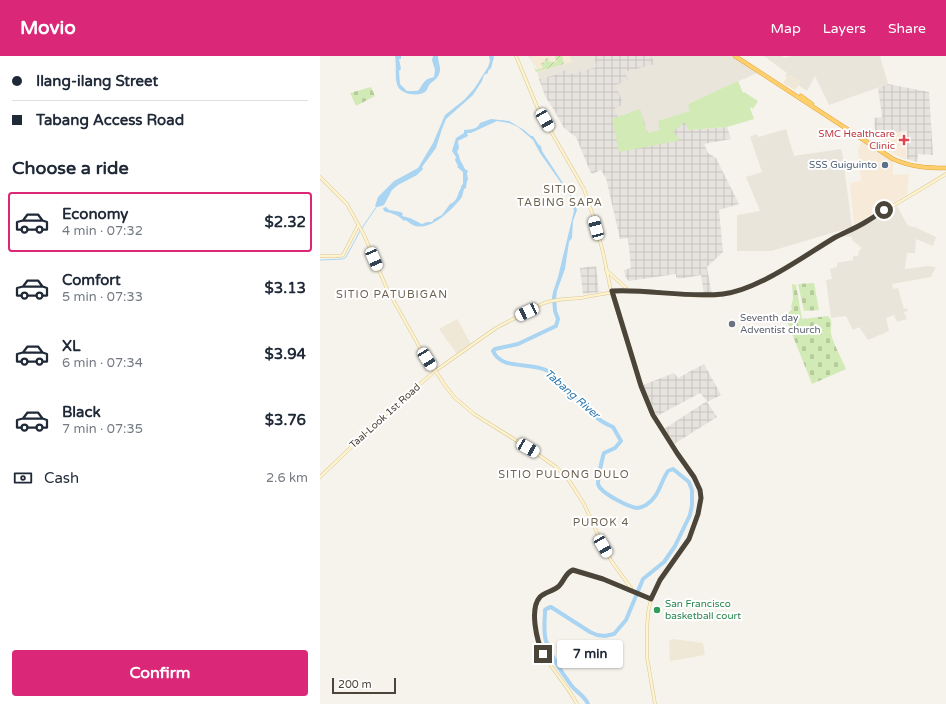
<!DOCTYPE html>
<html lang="en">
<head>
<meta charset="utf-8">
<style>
  body { margin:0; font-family:"Varela Round",sans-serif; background:#f6f6f7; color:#1f2937; height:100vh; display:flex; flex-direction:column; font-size:15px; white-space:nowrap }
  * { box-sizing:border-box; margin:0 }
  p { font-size:13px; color:#747a83 }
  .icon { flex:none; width:22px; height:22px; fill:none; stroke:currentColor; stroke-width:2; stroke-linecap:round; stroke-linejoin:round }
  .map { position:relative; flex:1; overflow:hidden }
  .sheet { display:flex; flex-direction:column; background:#fff; width:320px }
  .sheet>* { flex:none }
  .hud { display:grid; align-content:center; height:88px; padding:0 12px; background:#fff }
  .scale { position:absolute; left:12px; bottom:10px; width:64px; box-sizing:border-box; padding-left:4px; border:2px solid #4b4439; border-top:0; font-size:11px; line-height:14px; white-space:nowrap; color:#4b4439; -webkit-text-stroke:3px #fff; paint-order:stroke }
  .end { position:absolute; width:18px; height:18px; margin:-9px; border:5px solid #4b4439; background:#fff; box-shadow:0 0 0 2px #fff }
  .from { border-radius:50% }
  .bubble { position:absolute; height:28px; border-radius:4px; background:#fff; box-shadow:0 1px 3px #0004; font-size:13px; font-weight:700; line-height:28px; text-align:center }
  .car { position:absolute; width:12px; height:24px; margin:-12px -6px; border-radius:5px; box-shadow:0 0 3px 1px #0007; background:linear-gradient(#fff 24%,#345 0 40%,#fff 0 76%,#345 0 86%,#fff 0) }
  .hud b { display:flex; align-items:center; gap:14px; height:38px; font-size:15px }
  .hud b+b { border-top:1px solid #e0e1e3 }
  .hud i { width:10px; height:10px; background:#1f2937 }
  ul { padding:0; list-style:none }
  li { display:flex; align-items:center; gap:12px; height:60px; margin:0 8px 6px; padding:0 4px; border:2px solid transparent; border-radius:4px }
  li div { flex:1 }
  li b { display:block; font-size:15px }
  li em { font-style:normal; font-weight:700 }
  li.selected { border-color:#db2777 }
  li>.icon { width:36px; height:36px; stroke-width:1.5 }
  h2 { padding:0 12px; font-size:18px; line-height:48px }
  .pay { display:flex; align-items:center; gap:10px; height:44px; padding:0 12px; font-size:15px }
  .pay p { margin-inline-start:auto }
  .action { display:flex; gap:8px; margin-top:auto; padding:8px 12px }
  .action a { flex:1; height:46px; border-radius:4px; background:#db2777; color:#fff; font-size:16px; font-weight:700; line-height:46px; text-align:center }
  header { display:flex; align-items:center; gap:24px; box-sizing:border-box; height:56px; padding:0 20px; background:#db2777; color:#fff }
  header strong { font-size:19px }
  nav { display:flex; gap:22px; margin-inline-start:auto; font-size:14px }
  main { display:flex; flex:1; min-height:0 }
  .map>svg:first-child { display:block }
  .residential { fill:#eae5da }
  .commercial { fill:#f7ead8 }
  .industrial { fill:url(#industrial-grid) }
  .education { fill:#efe8d6 }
  .grass { fill:#d2eab5 }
  .cemetery { fill:url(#cemetery-stones) }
  .garden { fill:url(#garden-furrows) }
  .water { fill:#a9d4f2 }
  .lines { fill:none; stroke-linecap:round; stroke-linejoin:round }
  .stream { stroke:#a9d4f2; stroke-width:1 }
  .river { stroke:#a9d4f2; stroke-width:4 }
  .secondary-casing { stroke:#d6c79b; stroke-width:3.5 }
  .highway-casing { stroke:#e0a43c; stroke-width:4.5 }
  .secondary { stroke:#fff3cd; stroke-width:2.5 }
  .highway { stroke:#ffcf6e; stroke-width:3.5 }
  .route { stroke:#4b4439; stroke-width:5 }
  .health-dot { fill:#e0444e; stroke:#fff; stroke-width:1.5 }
  .service-dot { fill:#5c6f8a; stroke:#fff; stroke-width:1.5 }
  .worship-dot { fill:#6b7280; stroke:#fff; stroke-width:1.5 }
  .leisure-dot { fill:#2e9e5b; stroke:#fff; stroke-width:1.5 }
  .labels { text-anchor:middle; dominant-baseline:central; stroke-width:4; stroke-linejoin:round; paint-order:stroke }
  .health-label { font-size:10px; fill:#be3a42; stroke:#fff; text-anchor:end }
  .service-label { font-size:10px; fill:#4e5e75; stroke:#fff; text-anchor:end }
  .worship-label { font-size:10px; fill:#5b616d; stroke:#fff; text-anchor:start }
  .street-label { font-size:10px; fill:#4b4439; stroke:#fff }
  .leisure-label { font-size:10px; fill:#27864d; stroke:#fff; text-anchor:start }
  .neighbourhood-label { font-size:11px; letter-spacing:1px; fill:#6e6250; stroke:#fff }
  .water-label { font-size:11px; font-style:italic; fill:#2e7ab2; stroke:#fff }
</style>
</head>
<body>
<header>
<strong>Movio</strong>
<nav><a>Map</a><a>Layers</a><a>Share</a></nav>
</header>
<main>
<section class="sheet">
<div class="hud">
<b><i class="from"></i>Ilang-ilang Street</b>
<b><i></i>Tabang Access Road</b>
</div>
<h2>Choose a ride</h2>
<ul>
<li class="selected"><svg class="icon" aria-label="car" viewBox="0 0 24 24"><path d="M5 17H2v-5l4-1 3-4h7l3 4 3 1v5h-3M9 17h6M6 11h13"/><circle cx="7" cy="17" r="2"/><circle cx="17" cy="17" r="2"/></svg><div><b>Economy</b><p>4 min · 07:32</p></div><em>$2.32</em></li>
<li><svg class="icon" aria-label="car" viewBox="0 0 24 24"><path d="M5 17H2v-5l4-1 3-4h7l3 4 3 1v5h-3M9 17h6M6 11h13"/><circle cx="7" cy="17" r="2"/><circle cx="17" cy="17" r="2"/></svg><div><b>Comfort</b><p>5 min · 07:33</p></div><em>$3.13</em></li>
<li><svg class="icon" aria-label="car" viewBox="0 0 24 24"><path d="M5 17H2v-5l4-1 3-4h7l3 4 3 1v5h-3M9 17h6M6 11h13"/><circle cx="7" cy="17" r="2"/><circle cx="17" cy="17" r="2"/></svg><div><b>XL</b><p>6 min · 07:34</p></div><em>$3.94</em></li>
<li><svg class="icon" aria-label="car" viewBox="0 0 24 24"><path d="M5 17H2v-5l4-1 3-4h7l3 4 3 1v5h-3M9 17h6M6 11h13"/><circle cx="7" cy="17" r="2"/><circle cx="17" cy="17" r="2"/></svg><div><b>Black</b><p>7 min · 07:35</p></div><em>$3.76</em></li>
</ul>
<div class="pay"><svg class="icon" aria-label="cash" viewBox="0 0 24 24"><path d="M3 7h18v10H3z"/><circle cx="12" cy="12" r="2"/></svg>Cash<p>2.6 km</p></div>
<div class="action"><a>Confirm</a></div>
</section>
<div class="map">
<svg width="626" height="648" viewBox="0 0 626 648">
  <defs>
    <pattern id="industrial-grid" width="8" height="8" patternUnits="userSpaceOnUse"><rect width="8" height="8" fill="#e6e2dd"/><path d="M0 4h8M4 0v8" fill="none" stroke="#c7c3be"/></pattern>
    <pattern id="cemetery-stones" width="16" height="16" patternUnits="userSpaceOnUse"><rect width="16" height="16" fill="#d2eab5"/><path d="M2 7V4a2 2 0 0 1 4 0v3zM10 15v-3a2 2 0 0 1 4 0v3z" fill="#b6ca9c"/></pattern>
    <pattern id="garden-furrows" width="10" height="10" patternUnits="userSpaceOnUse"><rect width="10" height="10" fill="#d2eab5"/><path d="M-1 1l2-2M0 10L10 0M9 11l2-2" fill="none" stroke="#b6ca9c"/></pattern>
  </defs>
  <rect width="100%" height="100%" fill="#f6f3ec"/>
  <g class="residential">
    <path d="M208,0H274L276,11L247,19L245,14L238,16V18L219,23L216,10Z"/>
    <path d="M331,0H412L437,17L368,48L371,55L338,65L340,74L327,77L310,56L298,61L295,52L304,49L296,29L305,16L334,8Z"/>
    <path d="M444,0H462L464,2L472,0H560L568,28L509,49L495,20L487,35L465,20L467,17Z"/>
    <path d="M466,73L474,100L520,93L522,95L532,171L451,195H417V159L440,155L426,121L442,116L430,81L436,78L439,81Z"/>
    <path d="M577,150L588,170L595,171L616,181L613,190L596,183L595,197H587L585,213L608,210L616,211L611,221L572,228L573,233L578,232L584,253L587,252L588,255L584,256L587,263L577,266L574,259L566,262L569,275L548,284L539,271L533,274L526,260L511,262L506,224L512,223L510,213L517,211V207L533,204V200H538L539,195L542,192L532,184V181L523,180Z"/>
  </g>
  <g class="commercial">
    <path d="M214,0H250L252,6L218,16L216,10L210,1Z"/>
    <path d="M564,76H587L586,103L576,99L566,93Z"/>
    <path d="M542,85L573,104V119L589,118L587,138L569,149L552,151V158L534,169L530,127L541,125L538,92Z"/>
  </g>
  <g class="industrial">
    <path d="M274,0H331L335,8L305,16L308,24L296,29L304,49L295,52L298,61L320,53L328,77L340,74L338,65L363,58L368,74L407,71L411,83L384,88L388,97L396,102L419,148L399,154L403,196L387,211L392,239H384L381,219L359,223L356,221V218L309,225L306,222L304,214L311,212L308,182L300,183L286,122L281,114L272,118L270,115L256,81L244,72L234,54L225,40L219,23L238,18V16L246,14L247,19L276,11Z"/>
    <path d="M568,28L609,36L613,99L598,98L597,106L587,103V75L555,77L554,62L562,61L558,32Z"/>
    <path d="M276,210L279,236L263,238L260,212Z"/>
    <path d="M384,308L401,339L387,346L397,361L354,388L344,373L387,345L380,337L337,360L323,329L354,317L358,322Z"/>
  </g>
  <g class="education">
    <path d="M469,18L481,25L475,34L463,27Z"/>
    <path d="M137,263L151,288L137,298L119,273Z"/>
    <path d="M353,583L383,587L385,599L350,605L349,585Z"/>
  </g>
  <path class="grass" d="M418,25L423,37L424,36L438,45L433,53L431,51L430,52L434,63L407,71L368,74L365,66L353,76L360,83L357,85L299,96L292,63L320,53L327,77L340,74L338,65L370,55L368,48Z"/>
  <g class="cemetery">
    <path d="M51,31L55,40L36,50L30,37Z"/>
    <path d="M494,227L499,254L484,255L478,228Z"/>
    <path d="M472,228L476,229L482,263L508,260C514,265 510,271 511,278C513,287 522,303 526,313L492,328L465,260L472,253L471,251L473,243Z"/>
  </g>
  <path class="garden" d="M235,0H242L244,8L216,16L213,7L216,14L223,12L221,7L225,6V3L228,2L229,6H236Z"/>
  <g class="water">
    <path d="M75,0H81V3H79L81,13L79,15L80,28L87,35C104,35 96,35 105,25C108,22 111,22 114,21L115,14L112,4L113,0H118C118,6 122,13 119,18C118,22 114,24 111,27C108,29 108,33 106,35C100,41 83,39 78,31C74,22 77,9 75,0Z"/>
    <path d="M169,0H173L174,1L171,12L168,15V17L164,19L162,25L153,39L126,63L122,73L116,92L102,111L103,113L97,119L78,129L72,134L64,149L58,151L55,150L58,141L74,125L98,112L113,87L125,59L144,44L154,33L168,11L170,5Z"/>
    <path d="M171,63L189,65L204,74L211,80H213L219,89L221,90L222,95L254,144L257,154L253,165L252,182L249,186L245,213L237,235L236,243H232L233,236L238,221L254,155L251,141L220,97L213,84L198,71L189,67L177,65L151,77H147L148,80L138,85L139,92L137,96L139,99C139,104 143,108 145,113L148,115L147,117L148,124L147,125L146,132L144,133L142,141C133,153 109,177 93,169C90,168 88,165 85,164L84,165C81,162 77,159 73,158C70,156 67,157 64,155L63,152L66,151L69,154L81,156L83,158L82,160L90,162L102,168L107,166H112L114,163L122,159L130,148C138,145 137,138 141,132V130L143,128V116L137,111L138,110L135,104L136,101L132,95L136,82L144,77V74C151,73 157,74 160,67Z"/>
  </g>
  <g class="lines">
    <g class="stream">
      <path d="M42,172L57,150"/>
      <path d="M0,204L23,203L26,201L40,175"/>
    </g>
    <path class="river" d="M234,241L235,255L238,263L236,270L198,288L175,293L173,295C182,315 210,305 228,315C236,320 239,327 245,333C251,340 259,345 267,351C270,353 272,357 275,360C280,365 286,368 293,371L301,385L295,392L284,397C282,403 278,422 278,428C280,437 309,451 317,452C320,452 324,450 326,449C339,441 340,427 348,415L353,413L369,426L372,434V449L370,459L355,490L344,506L323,523L306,564L294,578L285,580L277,579L270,576L231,551L228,552L225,554C225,564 223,575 226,585C231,600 242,617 251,629C256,636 265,640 268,648"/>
    <g class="secondary-casing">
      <g id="secondary">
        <path d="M196,0L218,53L264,133L273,160L283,196L291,235L321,330L331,356L357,397L374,421L380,434L381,442L378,458L369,483L340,524L331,543L328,557L327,572V601L335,648"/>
        <path d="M0,121L27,148L44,179L67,233L99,290L124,328L134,341L154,358L216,397L236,411L248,423L264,448L283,490L292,506L311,532L310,535"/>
        <path d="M0,200H20L23,199L38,170"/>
        <path d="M286,214L306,232L307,234"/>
        <path d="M0,421L71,353L115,315L176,272L224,247C236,243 248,243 260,242C284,238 301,233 326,235C354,237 380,243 408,238C445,230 482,200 515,182C525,176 535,172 545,166C572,150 599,135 626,118"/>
        <path d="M257,648C240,615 212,600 215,558C216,552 216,545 220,541C224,536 232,535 237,531C243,527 245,516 253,515L283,523L331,543"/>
      </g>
    </g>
    <g class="highway-casing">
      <g id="highway">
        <path d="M415,0L573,103C591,111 607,112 626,112"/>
        <path d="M481,40L492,48"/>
      </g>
    </g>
    <use href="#secondary" class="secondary"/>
    <use href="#highway" class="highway"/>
  </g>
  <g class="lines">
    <path class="route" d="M223,598C217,585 209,553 220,541C225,536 234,535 239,530C244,525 246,516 253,514L283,523L331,543L340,524L369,483L378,458L381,442L380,434L374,421L357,397L333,359L321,330L292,235C329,233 366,242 403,238C438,234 484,200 514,182C523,177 534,173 544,167C551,163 557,159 564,154"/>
  </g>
  <path class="health-dot" d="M582 78h4v4h4v4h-4v4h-4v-4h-4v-4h4z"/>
  <circle class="service-dot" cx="565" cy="109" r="4"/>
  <circle class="worship-dot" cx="412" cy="268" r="4"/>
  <circle class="leisure-dot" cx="337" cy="554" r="4"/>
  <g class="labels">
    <g class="health-label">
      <text x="575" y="78">SMC Healthcare<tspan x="575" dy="12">Clinic</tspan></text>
    </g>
    <g class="service-label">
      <text x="557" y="109">SSS Guiguinto</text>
    </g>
    <g class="worship-label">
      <text x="420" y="262">Seventh day<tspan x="420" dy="12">Adventist church</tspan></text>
    </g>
    <g class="street-label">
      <text transform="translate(65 360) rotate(-42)">Taal-Look 1st Road</text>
    </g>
    <g class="leisure-label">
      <text x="345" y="548">San Francisco<tspan x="345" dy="12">basketball court</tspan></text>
    </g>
    <g class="neighbourhood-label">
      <text x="240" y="133">SITIO<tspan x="240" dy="13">TABING SAPA</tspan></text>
      <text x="72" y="238">SITIO PATUBIGAN</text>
      <text x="244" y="418">SITIO PULONG DULO</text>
      <text x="281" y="466">PUROK 4</text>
    </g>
    <g class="water-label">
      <text transform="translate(252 338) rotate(41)">Tabang River</text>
    </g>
  </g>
</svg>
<div class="scale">200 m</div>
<i class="end from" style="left:564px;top:154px"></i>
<i class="end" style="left:223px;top:598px"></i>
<div class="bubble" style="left:237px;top:584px;width:66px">7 min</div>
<i class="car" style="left:225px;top:64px;rotate:150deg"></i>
<i class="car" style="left:276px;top:172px;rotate:345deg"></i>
<i class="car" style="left:54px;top:203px;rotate:157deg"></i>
<i class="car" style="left:207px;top:256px;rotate:245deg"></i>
<i class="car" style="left:107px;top:303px;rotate:148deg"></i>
<i class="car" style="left:208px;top:392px;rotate:120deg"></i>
<i class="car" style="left:283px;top:490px;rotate:150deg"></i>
</div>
</main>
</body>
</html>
